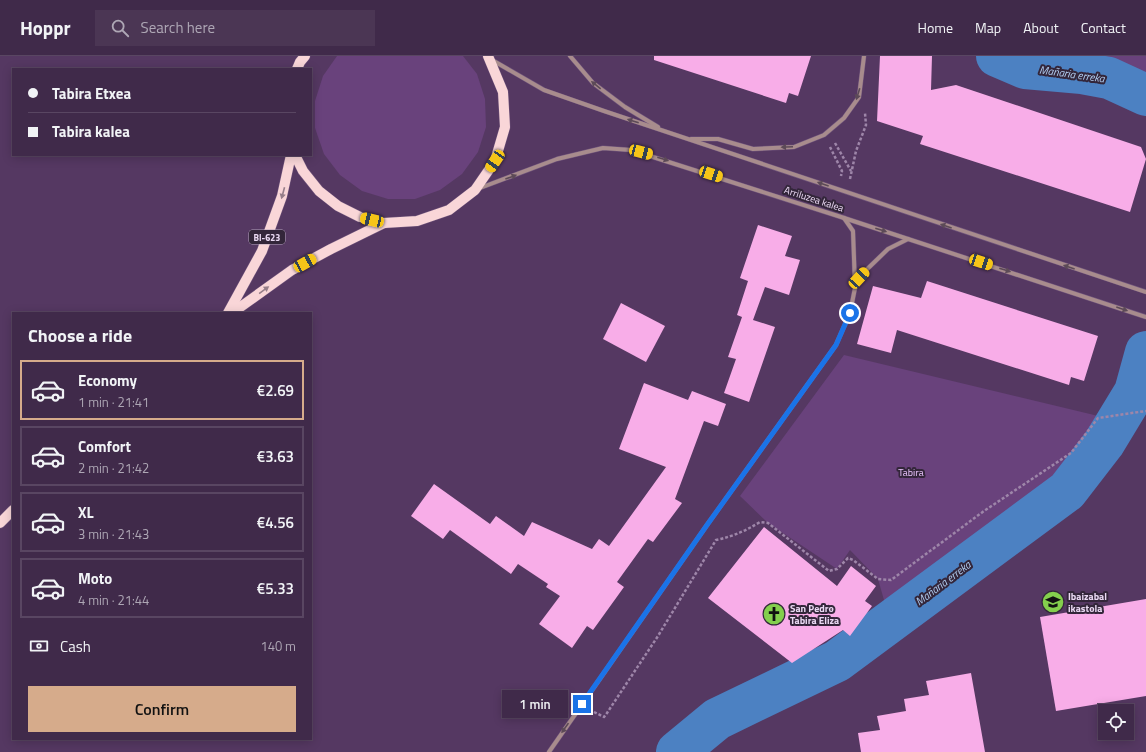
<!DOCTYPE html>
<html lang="en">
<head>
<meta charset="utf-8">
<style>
  body { margin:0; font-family:"Titillium Web",sans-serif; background:#4b3654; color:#f1f3f6; height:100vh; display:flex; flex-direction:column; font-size:15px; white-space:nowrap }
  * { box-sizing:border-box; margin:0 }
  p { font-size:13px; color:#aea7b5 }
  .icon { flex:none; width:22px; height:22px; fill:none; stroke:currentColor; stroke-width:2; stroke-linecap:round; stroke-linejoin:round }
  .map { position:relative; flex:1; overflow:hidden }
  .sheet { position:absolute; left:12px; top:256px; width:300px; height:428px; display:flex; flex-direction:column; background:#402a4a; border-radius:0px; box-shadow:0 2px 10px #0003,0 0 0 1px #594662 }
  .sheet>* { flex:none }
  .banner { position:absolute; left:12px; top:12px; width:300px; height:88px; border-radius:0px; box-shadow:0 2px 10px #0003,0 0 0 1px #594662; display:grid; align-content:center; height:88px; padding:0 16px; background:#402a4a }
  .fabs { position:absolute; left:1098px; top:648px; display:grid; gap:8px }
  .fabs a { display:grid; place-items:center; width:36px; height:36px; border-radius:0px; background:#402a4a; box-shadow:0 2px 10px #0003,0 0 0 1px #594662; font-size:20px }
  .end { position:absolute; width:18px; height:18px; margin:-9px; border:5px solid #1a73e8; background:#fff; box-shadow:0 0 0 2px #fff }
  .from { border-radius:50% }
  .bubble { position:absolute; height:28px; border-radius:0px; background:#402a4a; box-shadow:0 2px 10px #0003,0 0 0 1px #594662; font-size:13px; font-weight:600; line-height:28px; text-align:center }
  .car { position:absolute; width:12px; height:24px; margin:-12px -6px; border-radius:5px; box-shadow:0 0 3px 1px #0007; background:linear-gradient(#f5c518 24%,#345 0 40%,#f5c518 0 76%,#345 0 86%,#f5c518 0) }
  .banner b { display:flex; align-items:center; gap:14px; height:38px; font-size:15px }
  .banner b+b { border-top:1px solid #594662 }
  .banner i { width:10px; height:10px; background:#f1f3f6 }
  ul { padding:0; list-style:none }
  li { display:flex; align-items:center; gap:12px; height:60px; margin:0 8px 6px; padding:0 8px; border:2px solid #594662; border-radius:0px }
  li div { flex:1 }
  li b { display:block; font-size:15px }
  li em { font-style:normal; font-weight:600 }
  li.on { border-color:#d6ab8b }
  li>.icon { width:36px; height:36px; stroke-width:1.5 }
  h2 { padding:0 16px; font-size:18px; line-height:48px }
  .pay { display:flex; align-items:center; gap:10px; height:44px; padding:0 16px; font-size:15px }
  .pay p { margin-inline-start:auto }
  .action { display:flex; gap:8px; margin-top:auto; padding:8px 16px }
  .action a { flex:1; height:46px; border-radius:0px; background:#d6ab8b; color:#111; font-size:16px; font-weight:600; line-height:46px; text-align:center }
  header { display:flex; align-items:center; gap:24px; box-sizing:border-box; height:56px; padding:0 20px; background:#402a4a; border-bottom:1px solid #594662 }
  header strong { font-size:19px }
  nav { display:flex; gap:22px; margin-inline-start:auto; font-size:14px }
  .search { width:280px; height:36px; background:#4b3654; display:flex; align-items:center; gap:10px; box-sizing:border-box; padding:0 14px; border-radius:0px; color:#aea7b5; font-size:15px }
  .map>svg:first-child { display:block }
  .green { fill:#69427c }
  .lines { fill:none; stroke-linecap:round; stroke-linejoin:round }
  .river { stroke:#4c81c2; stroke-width:42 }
  .building { fill:#f8ade8 }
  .minor-casing { stroke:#70557c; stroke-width:5 }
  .primary-casing { stroke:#70557c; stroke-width:11 }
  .path { stroke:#9e86a9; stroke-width:2.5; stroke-dasharray:3 2; stroke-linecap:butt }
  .minor { stroke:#a88c8d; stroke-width:4 }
  .primary { stroke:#f9d6d8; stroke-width:10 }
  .oneway { fill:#5c4a57 }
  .oneway2 { fill:#967e89 }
  .route { stroke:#1a73e8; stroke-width:5 }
  .labels { text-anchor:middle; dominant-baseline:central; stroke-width:4; stroke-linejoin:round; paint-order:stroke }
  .shield { fill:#33263a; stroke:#b4a4bc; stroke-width:1 }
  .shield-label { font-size:9px; font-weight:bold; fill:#ebdaf4 }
  .street-label { font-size:10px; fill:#ebdaf4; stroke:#33263a }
  .park-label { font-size:10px; fill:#ebc5fe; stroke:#33263a }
  .poi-label { font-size:10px; font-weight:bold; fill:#ebdaf4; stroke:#33263a; text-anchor:start }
  .water-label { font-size:11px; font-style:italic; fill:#b2cef1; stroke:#33263a }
</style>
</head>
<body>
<header>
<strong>Hoppr</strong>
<div class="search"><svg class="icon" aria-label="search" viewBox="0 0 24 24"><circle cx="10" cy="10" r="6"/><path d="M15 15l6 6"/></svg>Search here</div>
<nav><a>Home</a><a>Map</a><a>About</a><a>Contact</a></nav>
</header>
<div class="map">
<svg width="1146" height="696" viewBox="0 0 1146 696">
  <rect width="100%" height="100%" fill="#553862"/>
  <g class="green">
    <path d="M337,0H463L477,18L485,43L486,71L478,96L462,118L440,134L415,143H388L362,135L340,119L324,98L315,72V45L323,20Z"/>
    <path d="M1046,0H1146V26L1121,14L1072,2H1052Z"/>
    <path d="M844,299L1115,364L1070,430L1042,445L1000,479L949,508L886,551L878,523L850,494L837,513L768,467L740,440Z"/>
  </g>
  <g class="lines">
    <g class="river">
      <path d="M997,0L1025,12L1082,17L1109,22L1146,39"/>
      <path d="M677,696L717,663L837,605L1067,435L1104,387L1135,336L1146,296"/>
    </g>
  </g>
  <g class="building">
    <path d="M654,0H811L798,40L789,37L786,47L654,4Z"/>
    <path d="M880,0H932L931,34L956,29L1141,91L1146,103L1130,156L920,88L923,80L877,65Z"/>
    <path d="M758,169L792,180L785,200L800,204L789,239L765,231L753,264L775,271L749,346L724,337L736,303L728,301L742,261L737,259L748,225L740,222Z"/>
    <path d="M927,225L1098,280L1084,325L1071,321L1069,329L897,274L891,297L857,288L873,230L921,242Z"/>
    <path d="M621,247L665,270L646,306L603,283Z"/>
    <path d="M644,327L688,344L692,335L726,348L718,370L704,365L675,443L682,447L653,486L648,483L617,526L624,531L593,574L587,570L572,592L539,568L560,540L546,531L548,528L518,508L511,518L450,474L443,483L411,460L434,428L490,468L496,460L524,480L532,466L592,493L599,483L609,490L666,411L619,393Z"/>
    <path d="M764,471L837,530L851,510L876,530L865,545L872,550L850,580L843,574L792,607L708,542Z"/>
    <path d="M1146,543V640L1056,655L1040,561Z"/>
    <path d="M971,617L985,696H861L858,677L880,674L877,660L906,655L904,643L929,639L926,625Z"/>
  </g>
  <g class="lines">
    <g class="minor-casing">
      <g id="minor">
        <path d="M570,0L593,27L625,51L658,71"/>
        <path d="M492,4L544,34L604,55L1146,236"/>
        <path d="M691,83H718L753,93L794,91L824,79L844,62L859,41L864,0"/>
        <path d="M480,132L557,103L603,92L631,94L838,160L1146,261"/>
        <path d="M844,162L853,175L855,230"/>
        <path d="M549,696L707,469L836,289L850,257L855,232L859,221L888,193L908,183"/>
      </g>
    </g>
    <g class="primary-casing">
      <g id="primary">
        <path d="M297,13L300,6L305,0"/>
        <path d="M295,99L303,115L319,135L338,150L360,161L384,167L417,165L449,154L475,134L495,105L505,71L503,36L488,0"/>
        <path d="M228,257L262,195L282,140L291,99"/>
        <path d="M232,257L292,214L331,193L384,167"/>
        <path d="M0,467L13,454"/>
      </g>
    </g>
    <g class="path">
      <path d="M835,87L851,115"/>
      <path d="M830,91L842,115L841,120"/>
      <path d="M850,123L856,95L866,69L865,57"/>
      <path d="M594,656L604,661L607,657L658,580L716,484C734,480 745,475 760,466L768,467L829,515L837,513L848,502L853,504L878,523L891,524L984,455L1071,397L1098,362L1146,355"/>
    </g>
    <use href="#minor" class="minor"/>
    <use href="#primary" class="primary"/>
  </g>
  <defs><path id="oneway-solid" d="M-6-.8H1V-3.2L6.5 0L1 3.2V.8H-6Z"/></defs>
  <g class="oneway">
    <use href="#oneway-solid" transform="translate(596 29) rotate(-141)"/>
    <use href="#oneway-solid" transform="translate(858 38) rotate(107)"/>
    <use href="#oneway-solid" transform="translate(633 65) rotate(-162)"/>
    <use href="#oneway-solid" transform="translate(787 91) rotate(177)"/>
    <use href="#oneway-solid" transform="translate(663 103) rotate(18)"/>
    <use href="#oneway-solid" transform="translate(511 121) rotate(-20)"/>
    <use href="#oneway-solid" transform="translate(823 128) rotate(-161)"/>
    <use href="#oneway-solid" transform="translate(946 170) rotate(-161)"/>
    <use href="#oneway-solid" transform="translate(881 174) rotate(18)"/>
    <use href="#oneway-solid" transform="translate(1069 211) rotate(-161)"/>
    <use href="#oneway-solid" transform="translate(1005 214) rotate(18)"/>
    <use href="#oneway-solid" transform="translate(1122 253) rotate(19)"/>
    <use href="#oneway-solid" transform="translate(565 672) rotate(125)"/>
  </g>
  <g class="oneway2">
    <use href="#oneway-solid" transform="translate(283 137) rotate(105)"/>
    <use href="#oneway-solid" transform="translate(264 234) rotate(-36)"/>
  </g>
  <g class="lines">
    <path class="route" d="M582,648L707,469L836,289L850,257"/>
  </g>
  <defs>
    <g id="school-disc" transform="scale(1.15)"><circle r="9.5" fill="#84cf4d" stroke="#33263a"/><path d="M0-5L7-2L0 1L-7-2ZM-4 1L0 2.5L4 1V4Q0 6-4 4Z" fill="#111"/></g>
    <g id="church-disc" transform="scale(1.15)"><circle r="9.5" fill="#84cf4d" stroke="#33263a"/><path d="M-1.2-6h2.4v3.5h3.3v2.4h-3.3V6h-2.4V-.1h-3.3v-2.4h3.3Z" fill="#111"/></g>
  </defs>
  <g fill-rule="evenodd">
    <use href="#school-disc" x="1053" y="546"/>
    <use href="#church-disc" x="774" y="558"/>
  </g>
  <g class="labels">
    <rect class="shield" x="249" y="174" width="36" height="14" rx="3"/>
    <g class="shield-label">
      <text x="267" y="181">BI-623</text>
    </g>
    <g class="street-label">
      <text transform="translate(814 143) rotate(18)">Arriluzea kalea</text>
    </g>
    <g class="park-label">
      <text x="911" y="416">Tabira</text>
    </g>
    <g class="poi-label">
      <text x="1068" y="540">Ibaizabal<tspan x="1068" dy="12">ikastola</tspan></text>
      <text x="790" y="552">San Pedro<tspan x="790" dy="12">Tabira Eliza</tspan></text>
    </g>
    <g class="water-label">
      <text transform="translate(1072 18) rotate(8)">Mañaria erreka</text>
      <text transform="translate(943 527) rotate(-37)">Mañaria erreka</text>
    </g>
  </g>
</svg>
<div class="fabs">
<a><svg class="icon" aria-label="locate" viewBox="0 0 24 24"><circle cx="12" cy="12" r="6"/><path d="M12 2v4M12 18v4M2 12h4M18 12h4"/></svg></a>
</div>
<i class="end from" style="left:850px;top:257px"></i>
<i class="end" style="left:582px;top:648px"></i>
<div class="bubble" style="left:502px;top:634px;width:66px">1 min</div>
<i class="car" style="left:641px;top:96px;rotate:105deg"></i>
<i class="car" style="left:495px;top:105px;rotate:214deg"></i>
<i class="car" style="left:711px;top:118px;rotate:108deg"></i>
<i class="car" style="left:372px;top:164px;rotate:283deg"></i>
<i class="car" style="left:981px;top:206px;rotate:108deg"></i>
<i class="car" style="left:305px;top:207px;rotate:61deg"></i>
<i class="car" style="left:859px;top:222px;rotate:43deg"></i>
<div class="banner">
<b><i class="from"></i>Tabira Etxea</b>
<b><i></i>Tabira kalea</b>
</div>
<section class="sheet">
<h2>Choose a ride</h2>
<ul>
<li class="on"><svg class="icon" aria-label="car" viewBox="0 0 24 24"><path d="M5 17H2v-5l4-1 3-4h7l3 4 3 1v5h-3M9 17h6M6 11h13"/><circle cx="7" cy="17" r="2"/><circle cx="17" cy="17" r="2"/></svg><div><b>Economy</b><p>1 min · 21:41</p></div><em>€2.69</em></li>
<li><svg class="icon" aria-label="car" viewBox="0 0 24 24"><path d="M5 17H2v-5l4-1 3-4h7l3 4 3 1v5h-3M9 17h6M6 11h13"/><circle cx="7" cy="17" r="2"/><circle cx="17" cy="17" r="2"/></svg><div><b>Comfort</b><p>2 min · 21:42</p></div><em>€3.63</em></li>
<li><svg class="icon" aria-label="car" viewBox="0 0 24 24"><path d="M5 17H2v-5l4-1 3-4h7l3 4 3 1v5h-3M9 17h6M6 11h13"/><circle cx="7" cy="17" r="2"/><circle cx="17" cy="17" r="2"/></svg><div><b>XL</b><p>3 min · 21:43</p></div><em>€4.56</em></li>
<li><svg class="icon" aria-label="car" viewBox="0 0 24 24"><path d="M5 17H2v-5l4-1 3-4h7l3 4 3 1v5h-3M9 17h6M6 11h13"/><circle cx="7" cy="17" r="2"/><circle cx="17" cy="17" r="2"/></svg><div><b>Moto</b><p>4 min · 21:44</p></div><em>€5.33</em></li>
</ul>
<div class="pay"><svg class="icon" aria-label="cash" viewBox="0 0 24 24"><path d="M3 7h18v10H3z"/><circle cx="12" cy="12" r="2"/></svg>Cash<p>140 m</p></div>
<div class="action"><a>Confirm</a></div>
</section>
</div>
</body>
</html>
